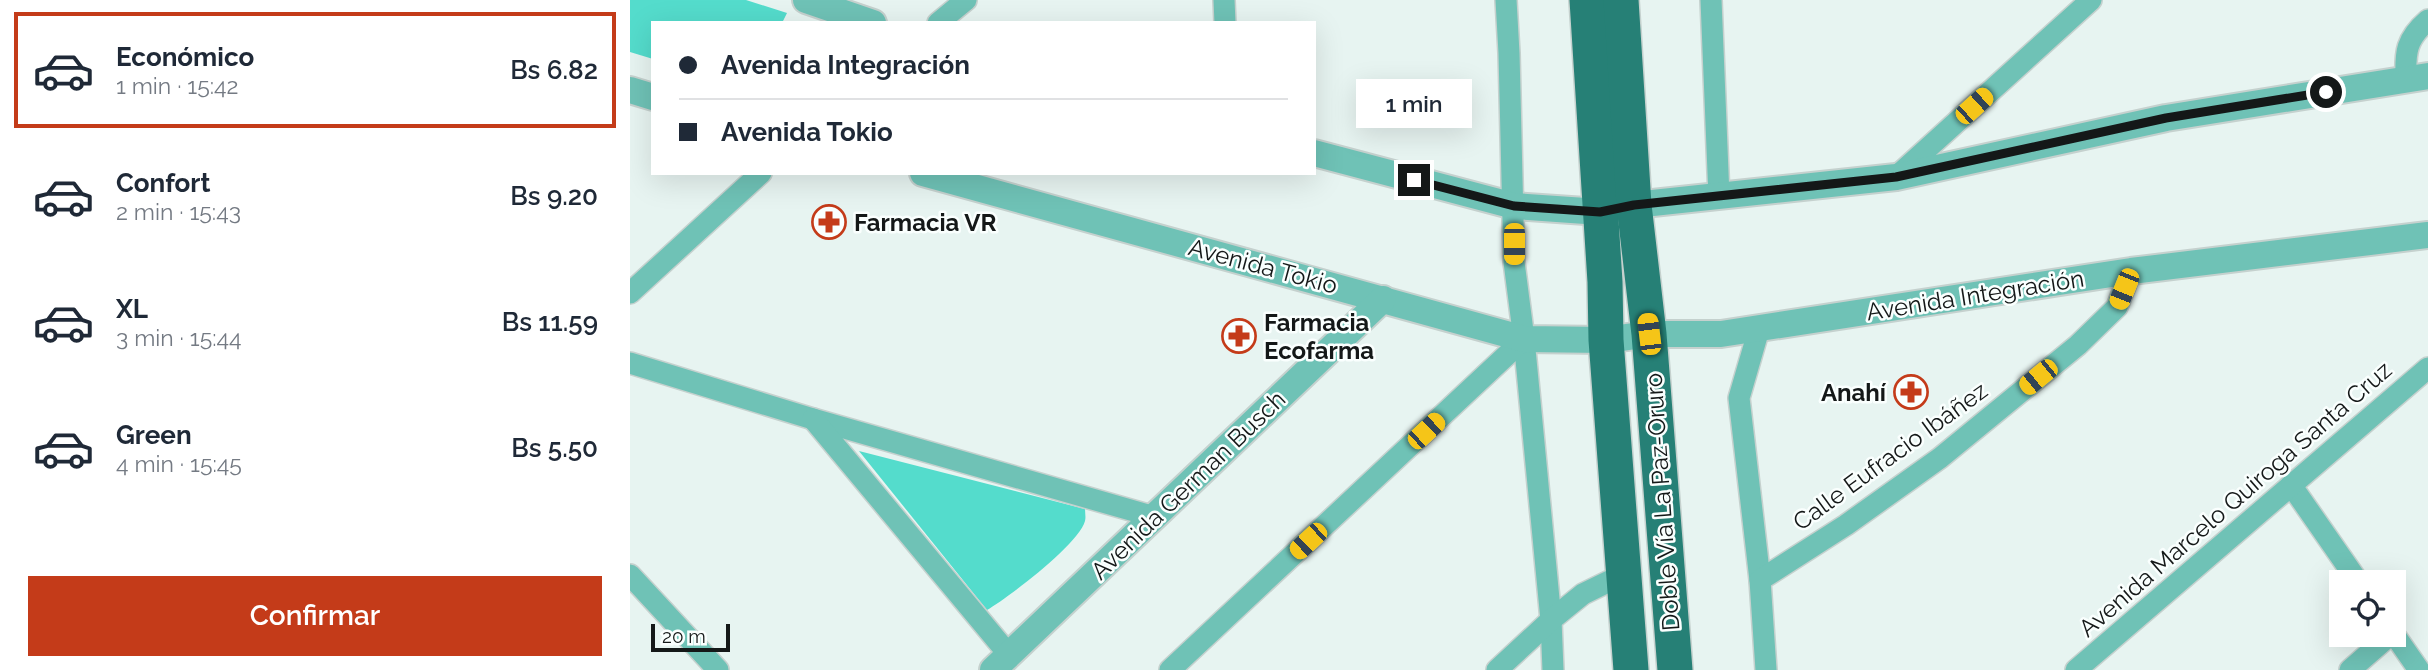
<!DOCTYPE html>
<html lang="es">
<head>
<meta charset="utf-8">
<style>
  body { margin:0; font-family:Raleway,sans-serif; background:#f2f2f3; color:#1f2937; height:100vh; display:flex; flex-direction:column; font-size:26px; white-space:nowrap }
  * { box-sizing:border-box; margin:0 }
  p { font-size:23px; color:#747a83 }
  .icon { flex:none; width:38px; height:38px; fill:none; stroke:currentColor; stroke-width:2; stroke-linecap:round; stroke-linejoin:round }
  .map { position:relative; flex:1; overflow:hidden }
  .drawer { display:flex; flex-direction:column; background:#fff; width:630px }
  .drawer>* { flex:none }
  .guide { position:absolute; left:21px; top:21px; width:665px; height:154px; border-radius:0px; box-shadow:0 7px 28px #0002; display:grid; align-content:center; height:154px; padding:0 28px; background:#fff }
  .tools { position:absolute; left:1699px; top:570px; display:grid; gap:14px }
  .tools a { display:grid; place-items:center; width:77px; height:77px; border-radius:0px; background:#fff; box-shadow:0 7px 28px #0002; font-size:35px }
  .scale { position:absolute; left:21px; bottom:18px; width:79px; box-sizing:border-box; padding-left:7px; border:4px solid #141818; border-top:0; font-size:19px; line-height:24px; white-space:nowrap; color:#141818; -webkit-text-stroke:5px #fafffe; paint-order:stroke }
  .end { position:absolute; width:32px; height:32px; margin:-16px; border:9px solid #141818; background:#fff; box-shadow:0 0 0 4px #fff }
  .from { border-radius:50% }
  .bubble { position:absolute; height:49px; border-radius:0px; background:#fff; box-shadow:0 7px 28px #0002; font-size:23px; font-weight:600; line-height:49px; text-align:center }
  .car { position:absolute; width:21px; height:42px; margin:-21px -10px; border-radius:9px; box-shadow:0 0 5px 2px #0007; background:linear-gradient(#f5c518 24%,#345 0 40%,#f5c518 0 76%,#345 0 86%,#f5c518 0) }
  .guide b { display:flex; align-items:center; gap:24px; height:66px; font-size:26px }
  .guide b+b { border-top:2px solid #e0e1e3 }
  .guide i { width:18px; height:18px; background:#1f2937 }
  ul { padding:12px 0 0; list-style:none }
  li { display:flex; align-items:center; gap:21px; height:116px; margin:0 14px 10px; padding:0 14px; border:4px solid transparent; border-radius:0px }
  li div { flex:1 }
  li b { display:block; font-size:26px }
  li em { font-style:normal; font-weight:600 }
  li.active { border-color:#c43b19 }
  li>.icon { width:63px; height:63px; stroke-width:1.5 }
  .primary-button { display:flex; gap:14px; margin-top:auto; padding:14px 28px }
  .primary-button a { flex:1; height:80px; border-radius:0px; background:#c43b19; color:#fff; font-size:28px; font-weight:600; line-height:80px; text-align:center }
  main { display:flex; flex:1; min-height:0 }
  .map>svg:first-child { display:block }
  .green { fill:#54dccc }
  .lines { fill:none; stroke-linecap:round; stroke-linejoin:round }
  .minor-casing { stroke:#c5d1ce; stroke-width:24 }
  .tertiary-casing { stroke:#c5d1ce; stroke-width:30 }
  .trunk-casing { stroke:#c5d1ce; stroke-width:38 }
  .minor { stroke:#6fc2b6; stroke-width:21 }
  .tertiary { stroke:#6fc2b6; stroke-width:26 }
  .trunk { stroke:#268076; stroke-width:35 }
  .route { stroke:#141818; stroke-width:9 }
  .labels { text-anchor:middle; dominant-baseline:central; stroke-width:5; stroke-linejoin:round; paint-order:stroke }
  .poi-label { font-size:24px; font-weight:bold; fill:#141818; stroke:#fafffe; text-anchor:start }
  .street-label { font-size:24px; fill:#141818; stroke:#fafffe }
</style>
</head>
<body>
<main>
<section class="drawer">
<ul>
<li class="active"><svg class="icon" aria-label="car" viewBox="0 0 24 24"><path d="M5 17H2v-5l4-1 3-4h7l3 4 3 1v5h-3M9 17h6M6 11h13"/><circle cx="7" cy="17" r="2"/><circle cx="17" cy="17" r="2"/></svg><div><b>Económico</b><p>1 min · 15:42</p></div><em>Bs 6.82</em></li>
<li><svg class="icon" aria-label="car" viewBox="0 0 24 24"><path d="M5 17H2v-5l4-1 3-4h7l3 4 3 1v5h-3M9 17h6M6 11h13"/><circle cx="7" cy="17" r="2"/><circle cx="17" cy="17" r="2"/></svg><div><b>Confort</b><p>2 min · 15:43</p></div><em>Bs 9.20</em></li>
<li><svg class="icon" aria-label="car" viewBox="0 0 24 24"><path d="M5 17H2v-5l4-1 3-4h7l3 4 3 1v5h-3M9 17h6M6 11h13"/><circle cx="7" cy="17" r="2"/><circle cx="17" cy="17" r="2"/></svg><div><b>XL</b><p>3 min · 15:44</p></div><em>Bs 11.59</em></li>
<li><svg class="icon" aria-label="car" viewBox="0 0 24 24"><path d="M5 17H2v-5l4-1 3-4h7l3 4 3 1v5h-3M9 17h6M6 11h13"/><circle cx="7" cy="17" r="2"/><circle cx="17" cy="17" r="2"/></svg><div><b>Green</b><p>4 min · 15:45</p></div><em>Bs 5.50</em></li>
</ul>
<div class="primary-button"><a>Confirmar</a></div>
</section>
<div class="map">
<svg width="1798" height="670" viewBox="0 0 1798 670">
  <rect width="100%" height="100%" fill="#e7f4f1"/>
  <g class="green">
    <path d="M0,0H116L157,13L152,23H23V59L0,52Z"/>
    <path d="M229,451L455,509C455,513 456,517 455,521C449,544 379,597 357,610Z"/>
  </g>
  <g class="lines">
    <g class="minor-casing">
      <g id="minor">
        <path d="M594,0L595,23"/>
        <path d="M876,0L879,53L884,262L894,339L921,620L923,670"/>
        <path d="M1081,0L1089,197"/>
        <path d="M308,23L336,0"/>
        <path d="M1776,79C1775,52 1776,39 1798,20"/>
        <path d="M1266,177L1461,0"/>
        <path d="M0,293L131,173"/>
        <path d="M1129,329L1109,398L1130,580"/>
        <path d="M0,363L183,419L525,517"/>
        <path d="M183,419L380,656"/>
        <path d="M1661,485L1729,583"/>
        <path d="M0,575L88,670"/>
        <path d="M1764,634L1789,670"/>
        <path d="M540,670L894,339"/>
        <path d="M867,670L921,620L953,594L996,573"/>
        <path d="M1136,670L1130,580L1216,525L1310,458L1448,345L1487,307L1501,271"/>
        <path d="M1446,670L1798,368"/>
        <path d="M1720,670L1760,635"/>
      </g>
    </g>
    <g class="tertiary-casing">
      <g id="tertiary">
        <path d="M176,0L243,23"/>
        <path d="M0,90L23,97"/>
        <path d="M684,153L884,206L970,212L1004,205L1266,177L1536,118L1798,76"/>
        <path d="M293,173L894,339L976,340L1019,334H1091L1501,271L1798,235"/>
        <path d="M363,670L753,299"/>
      </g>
    </g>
    <g class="trunk-casing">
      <g id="trunk">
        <path d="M957,0L975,282L976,340L1001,670"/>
        <path d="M991,0L1004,205L1019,334L1045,670"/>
      </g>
    </g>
    <use href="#minor" class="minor"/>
    <use href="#tertiary" class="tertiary"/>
    <use href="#trunk" class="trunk"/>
  </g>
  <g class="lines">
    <path class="route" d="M784,180L884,206L970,212L1004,205L1266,177L1536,118L1696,92"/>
  </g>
  <defs>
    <g id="pharmacy-ring" transform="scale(1.75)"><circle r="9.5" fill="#fafffe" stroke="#c43b19" stroke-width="1.5"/><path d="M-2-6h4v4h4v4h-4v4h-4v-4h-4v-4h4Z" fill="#c43b19"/></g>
  </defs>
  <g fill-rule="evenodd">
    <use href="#pharmacy-ring" x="199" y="222"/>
    <use href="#pharmacy-ring" x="609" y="336"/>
    <use href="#pharmacy-ring" x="1281" y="392"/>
  </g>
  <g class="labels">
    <g class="poi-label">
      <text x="224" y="222">Farmacia VR</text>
      <text x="634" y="322">Farmacia<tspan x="634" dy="28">Ecofarma</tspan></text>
      <text x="1256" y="392" text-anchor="end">Anahí</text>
    </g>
    <g class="street-label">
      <text transform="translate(633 266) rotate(15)">Avenida Tokio</text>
      <text transform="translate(1345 295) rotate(-9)">Avenida Integración</text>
      <text transform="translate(1260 456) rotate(-36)">Calle Eufracio Ibáñez</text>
      <text transform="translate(558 485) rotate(-44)">Avenida German Busch</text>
      <text transform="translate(1605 499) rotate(-41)">Avenida Marcelo Quiroga Santa Cruz</text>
      <text transform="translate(1032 502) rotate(-94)">Doble Vía La Paz-Oruro</text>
    </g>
  </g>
</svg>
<div class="tools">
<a><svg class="icon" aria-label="locate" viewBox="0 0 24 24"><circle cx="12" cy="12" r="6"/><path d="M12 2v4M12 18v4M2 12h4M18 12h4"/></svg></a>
</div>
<div class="scale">20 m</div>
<i class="end from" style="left:1696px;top:92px"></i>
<i class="end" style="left:784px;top:180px"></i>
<div class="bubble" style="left:726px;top:79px;width:116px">1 min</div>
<i class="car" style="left:1344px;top:106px;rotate:48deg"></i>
<i class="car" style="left:884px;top:244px;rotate:180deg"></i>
<i class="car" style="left:1494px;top:289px;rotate:202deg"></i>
<i class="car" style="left:1019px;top:334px;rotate:353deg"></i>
<i class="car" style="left:1408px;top:377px;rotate:231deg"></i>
<i class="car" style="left:796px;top:431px;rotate:47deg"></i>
<i class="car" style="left:678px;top:541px;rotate:227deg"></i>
<div class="guide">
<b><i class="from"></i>Avenida Integración</b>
<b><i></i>Avenida Tokio</b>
</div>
</div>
</main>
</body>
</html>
